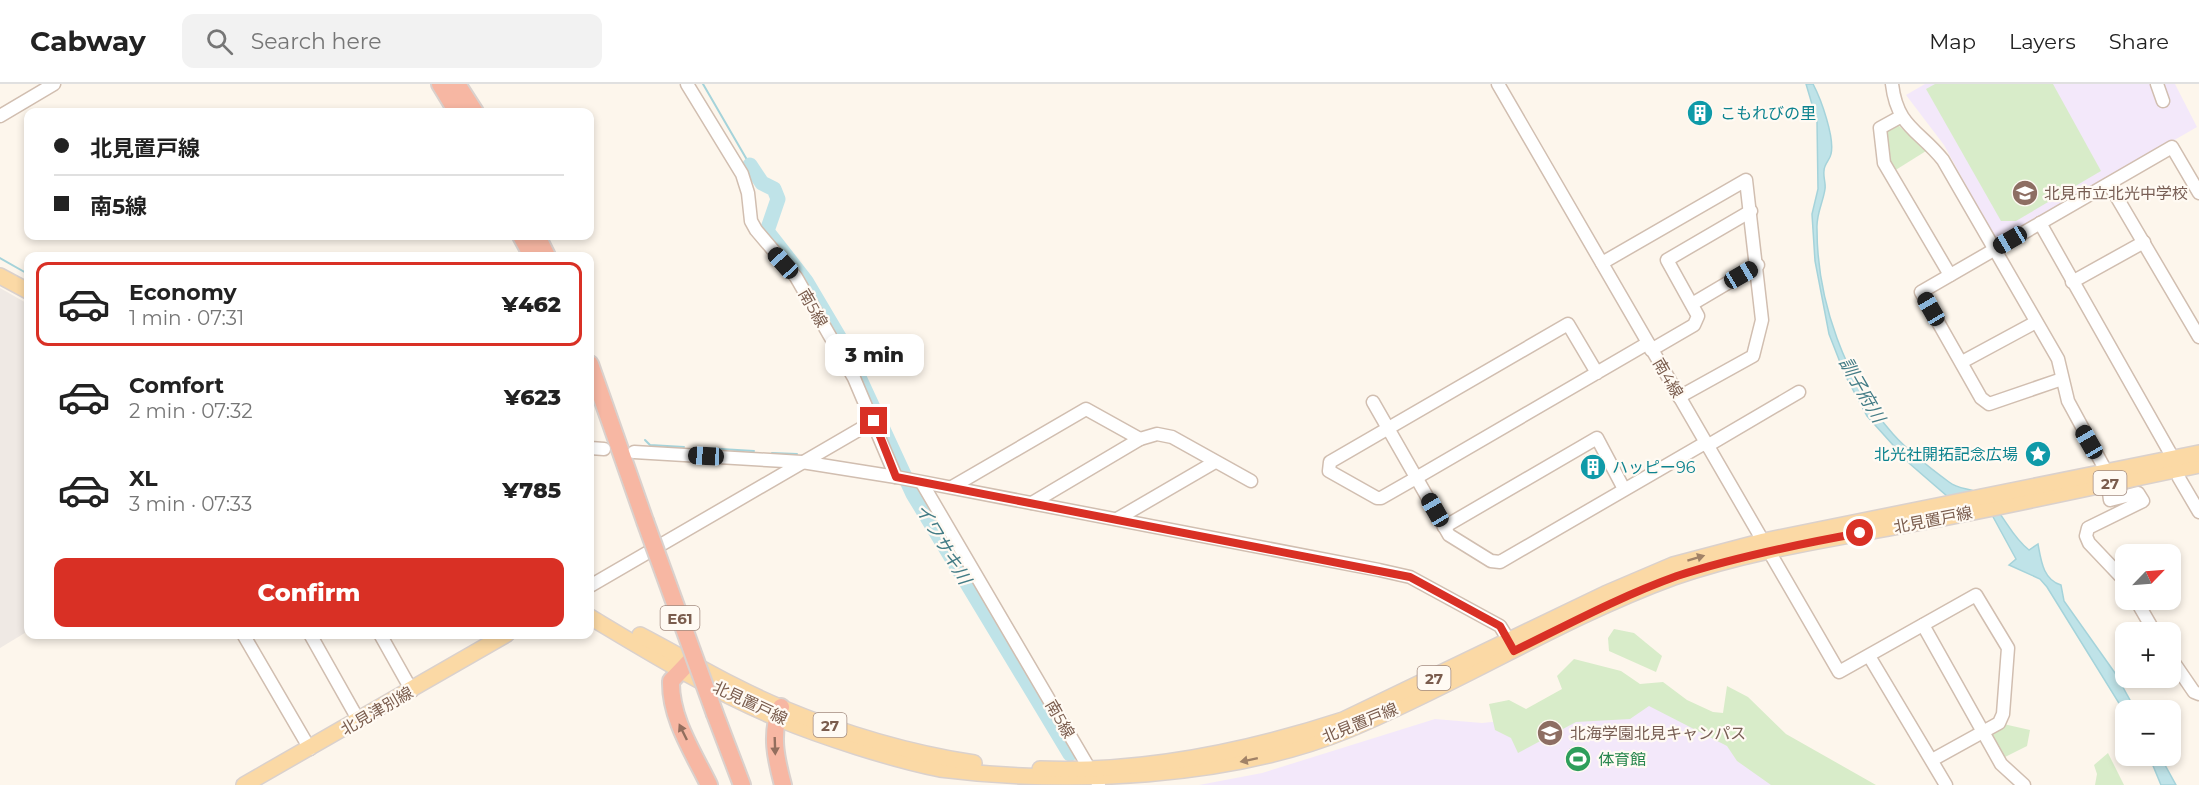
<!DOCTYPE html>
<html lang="en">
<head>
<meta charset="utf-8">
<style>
  body { margin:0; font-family:Montserrat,"Noto Sans JP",sans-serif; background:#f2f2f2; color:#222; height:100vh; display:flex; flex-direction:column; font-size:22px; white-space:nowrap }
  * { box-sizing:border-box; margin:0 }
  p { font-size:20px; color:#767676 }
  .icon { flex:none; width:33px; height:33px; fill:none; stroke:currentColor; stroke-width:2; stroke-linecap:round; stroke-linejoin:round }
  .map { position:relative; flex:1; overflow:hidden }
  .details { position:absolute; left:24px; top:168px; width:570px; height:387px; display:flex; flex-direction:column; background:#fff; border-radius:12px; box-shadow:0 3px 9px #0003 }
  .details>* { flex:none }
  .guide { position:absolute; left:24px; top:24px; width:570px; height:132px; border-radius:12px; box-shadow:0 3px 9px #0003; display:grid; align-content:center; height:132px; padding:0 30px; background:#fff }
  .needle { width:39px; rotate:65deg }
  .tools { position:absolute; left:2115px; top:460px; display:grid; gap:12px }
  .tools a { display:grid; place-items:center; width:66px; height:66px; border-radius:12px; background:#fff; box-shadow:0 3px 9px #0003; font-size:30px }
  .end { position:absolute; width:27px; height:27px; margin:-14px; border:8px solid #d93025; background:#fff; box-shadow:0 0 0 3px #fff }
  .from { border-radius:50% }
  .bubble { position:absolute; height:42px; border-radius:12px; background:#fff; box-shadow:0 3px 9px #0003; font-size:20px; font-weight:800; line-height:42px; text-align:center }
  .car { position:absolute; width:18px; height:36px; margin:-18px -9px; border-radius:8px; box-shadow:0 0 4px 2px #0007; background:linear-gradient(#222 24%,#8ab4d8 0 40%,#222 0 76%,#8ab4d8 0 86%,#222 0) }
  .guide b { display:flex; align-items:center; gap:21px; height:57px; font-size:22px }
  .guide b+b { border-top:2px solid #e0e0e0 }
  .guide i { width:15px; height:15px; background:#222 }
  ul { padding:10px 0 0; list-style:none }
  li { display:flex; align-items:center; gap:18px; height:84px; margin:0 12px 9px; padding:0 18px; border:3px solid transparent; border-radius:12px }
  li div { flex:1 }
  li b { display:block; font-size:22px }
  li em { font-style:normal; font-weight:800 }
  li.on { border-color:#d93025 }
  li>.icon { width:54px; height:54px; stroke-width:1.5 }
  .button { display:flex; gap:12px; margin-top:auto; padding:12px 30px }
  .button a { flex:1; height:69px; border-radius:12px; background:#d93025; color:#fff; font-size:24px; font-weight:800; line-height:69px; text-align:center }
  header { display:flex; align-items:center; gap:36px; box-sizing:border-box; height:84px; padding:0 30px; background:#fff; border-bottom:2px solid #e0e0e0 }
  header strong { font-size:28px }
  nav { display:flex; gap:33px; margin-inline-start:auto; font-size:21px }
  .search { width:420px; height:54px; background:#f2f2f2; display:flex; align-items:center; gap:15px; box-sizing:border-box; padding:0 21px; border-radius:12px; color:#767676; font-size:22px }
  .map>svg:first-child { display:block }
  .industrial { fill:#efe9e4 }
  .education { fill:#f3e8fa }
  .green { fill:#d8ecc9 }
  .water { fill:#bfe3e8; stroke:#a5d3da; stroke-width:1.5 }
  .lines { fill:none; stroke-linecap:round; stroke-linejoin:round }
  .stream { stroke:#a5d3da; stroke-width:2 }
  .river { stroke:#bfe3e8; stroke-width:15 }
  .minor-casing { stroke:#d1beb0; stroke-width:15 }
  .major-casing { stroke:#dad1cd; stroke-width:18 }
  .highway-casing { stroke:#dad1cd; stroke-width:20 }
  .minor { stroke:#fff; stroke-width:12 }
  .major { stroke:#fbd9a5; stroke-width:15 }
  .highway { stroke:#f7b7a3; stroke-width:16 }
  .highway-bridge-casing { stroke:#dad1cd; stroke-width:20; stroke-linecap:butt }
  .highway-bridge { stroke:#f7b7a3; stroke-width:16 }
  .oneway { fill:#a18267 }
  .oneway2 { fill:#936e5e }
  .route { stroke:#d93025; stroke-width:8 }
  .labels { text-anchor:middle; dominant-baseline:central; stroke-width:4.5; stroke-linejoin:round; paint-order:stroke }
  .shield { fill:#fffaf3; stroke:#a28b7f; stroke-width:1.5 }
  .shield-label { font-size:15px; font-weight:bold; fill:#7a5c4d }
  .culture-label { font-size:16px; fill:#0d838f; stroke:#fffaf3; text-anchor:start }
  .education-label { font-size:16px; fill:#785e54; stroke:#fffaf3; text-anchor:start }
  .street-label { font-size:16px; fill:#7a5c4d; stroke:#fffaf3 }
  .leisure-label { font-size:16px; fill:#27864d; stroke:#fffaf3; text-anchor:start }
  .water-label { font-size:18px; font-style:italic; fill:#437c86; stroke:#fffaf3 }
</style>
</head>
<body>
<header>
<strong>Cabway</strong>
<div class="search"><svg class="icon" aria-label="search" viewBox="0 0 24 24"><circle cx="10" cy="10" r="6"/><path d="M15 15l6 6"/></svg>Search here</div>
<nav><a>Map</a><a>Layers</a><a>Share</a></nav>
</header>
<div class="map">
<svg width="2199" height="701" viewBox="0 0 2199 701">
  <rect width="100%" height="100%" fill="#fdf6ec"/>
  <path class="industrial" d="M0,204L28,220V547L0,564Z"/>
  <g class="education">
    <path d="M1925,0H2175L2197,43L1997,158L1944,61L1906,11Z"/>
    <path d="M1650,615L1730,660L1779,701H1199L1262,689L1435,635L1482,639L1607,626Z"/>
  </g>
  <g class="green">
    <path d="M1935,0H2053L2101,87L2016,137H2001L1926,5Z"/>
    <path d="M1897,40L1926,67L1894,87L1888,72L1885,47Z"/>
    <path d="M1614,545L1634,549L1662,572L1656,588L1609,567L1608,554Z"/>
    <path d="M1574,575L1621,587L1640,600L1663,598L1687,616L1713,628L1723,629L1727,602L1748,613L1786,650L1876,701H1771L1737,677L1727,662L1649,622L1630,635L1576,638L1518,669L1511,654L1495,646L1489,620L1509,616L1526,625L1562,605L1557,592Z"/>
    <path d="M1999,639L2030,646L2027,662L2005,673L2001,680L1983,646Z"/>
    <path d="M2108,669L2124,701H2095L2097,690L2094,681Z"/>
  </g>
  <g class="water">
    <path d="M1806,0H1813C1821,15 1835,54 1831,70C1830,76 1824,80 1824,87C1823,93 1826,99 1825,105C1823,119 1816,130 1817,145C1817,217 1845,296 1893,350C1909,368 1930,384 1949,398C1959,406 1973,404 1982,411C2003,426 2009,451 2029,466L2038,460C2041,476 2043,496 2061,501L2064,517L2115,589L2136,627L2125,629L2047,503L2040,495L2009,481L2016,475L1992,431L1954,418L1910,380L1867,332L1845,291L1829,250L1815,177L1812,130L1818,105L1817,37Z"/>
    <path d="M2149,672H2160L2176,701H2161Z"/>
  </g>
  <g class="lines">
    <g class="stream">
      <path d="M703,0L750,81"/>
      <path d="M0,174L28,190"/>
      <path d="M645,356L650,361L684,363"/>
      <path d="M704,364L754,367"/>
      <path d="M772,369L797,370"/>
    </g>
    <path class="river" d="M750,81L762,99L774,105L778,115L767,147L806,197L845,263L913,410L1070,670"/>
    <g class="minor-casing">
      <g id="minor">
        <path d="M687,0L742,90L748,109L751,137L756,146L796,193L854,294L896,393"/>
        <path d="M1498,0L1839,588L1976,511L2008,564L2003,630L1999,639L1932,676"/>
        <path d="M1892,0C1897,43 1919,46 1943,76L2058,275L2068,317L2106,387L2110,416L2138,409L2143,417L2088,444L2086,452L2089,459L2126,498"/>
        <path d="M2157,0L2163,17"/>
        <path d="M0,32L54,0"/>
        <path d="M1900,33L1880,44L1884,79L1950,191"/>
        <path d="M2109,100L2199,253"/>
        <path d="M2040,139L2173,374L2179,394L2199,428"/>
        <path d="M1602,179L1746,96L1762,236L1753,272L1679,313"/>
        <path d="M2072,198L2144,158"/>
        <path d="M1692,220L1758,181"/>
        <path d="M1651,266L1694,241L1698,232L1667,176L1751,127"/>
        <path d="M1962,278L2036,238"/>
        <path d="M1597,289L1568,240L1330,378L1329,387L1377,414H1381L1416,394L1648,259"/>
        <path d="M2062,295L1989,320L1981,314L1921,208L2172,63L2199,109"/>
        <path d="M1373,318L1449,451L1491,477L1500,478L1705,359"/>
        <path d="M1140,355L1157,350L1172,353L1251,397"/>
        <path d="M1707,362L1799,308"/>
        <path d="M590,364L604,365"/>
        <path d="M634,368L802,378L896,393L1379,486L1410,493L1500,542L1513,563"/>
        <path d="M922,399L1099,701"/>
        <path d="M952,403L1086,325L1140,355L1032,419"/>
        <path d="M1117,435L1215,378"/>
        <path d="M1444,443L1597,354L1624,405"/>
        <path d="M590,502L874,337"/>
        <path d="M2136,516L2155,549"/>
        <path d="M1923,541L2001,680L2024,701"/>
        <path d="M243,550L310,665"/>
        <path d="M310,550L359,637"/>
        <path d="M380,550L412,607"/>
        <path d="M1869,572L1946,701"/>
        <path d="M2170,573L2194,608L2199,610"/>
      </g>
    </g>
    <g class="major-casing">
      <g id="major">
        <path d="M0,192L28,207"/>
        <path d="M590,533C650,569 712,607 777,634C823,653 891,675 940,685C1068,701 1229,695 1350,645C1460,599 1562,534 1674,493C1757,464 1846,453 1932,436C2021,419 2110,399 2199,381"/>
        <path d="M640,551C686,575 733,604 782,624C842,649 909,669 974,679"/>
        <path d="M1040,685C1143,689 1245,668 1343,636L1605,510L1673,481L1764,457L2199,369"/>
        <path d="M244,701L507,550"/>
      </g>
    </g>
    <g class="highway-casing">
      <g id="highway">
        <path d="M440,0L457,28"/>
        <path d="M457,0L475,28"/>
        <path d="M521,152L532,172"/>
        <path d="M537,152L547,172"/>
        <path d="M590,280L645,437"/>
        <path d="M690,577L671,597C670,634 693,668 709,701"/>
        <path d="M781,623C770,650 776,675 783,701"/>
        <path d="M715,630L742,701"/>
      </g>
    </g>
    <use href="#minor" class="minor"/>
    <use href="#major" class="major"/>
    <use href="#highway" class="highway"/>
    <g class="highway-bridge-casing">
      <path id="highway-bridge" d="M645,437L715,630"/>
    </g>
    <use href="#highway-bridge" class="highway-bridge"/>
  </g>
  <defs><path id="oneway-solid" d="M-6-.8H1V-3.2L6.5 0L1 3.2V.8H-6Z" transform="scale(1.5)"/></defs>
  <g class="oneway">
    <use href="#oneway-solid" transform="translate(1696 474) rotate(-17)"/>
    <use href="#oneway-solid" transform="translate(1249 676) rotate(168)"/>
  </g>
  <g class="oneway2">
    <use href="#oneway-solid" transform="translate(683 648) rotate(-116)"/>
    <use href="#oneway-solid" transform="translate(775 662) rotate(88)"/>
  </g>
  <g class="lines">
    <path class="route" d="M874,337L896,393L1410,493L1500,542L1514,567C1567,541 1621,512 1677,492C1735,473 1799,460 1860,449"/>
  </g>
  <defs>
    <g id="building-disc" transform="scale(1.35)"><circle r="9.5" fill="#0f9aa8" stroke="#fffaf3"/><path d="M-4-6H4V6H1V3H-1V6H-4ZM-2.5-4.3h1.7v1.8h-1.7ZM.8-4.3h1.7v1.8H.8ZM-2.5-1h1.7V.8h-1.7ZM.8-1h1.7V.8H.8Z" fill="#fff"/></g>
    <g id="school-disc" transform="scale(1.35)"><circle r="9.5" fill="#8d6e63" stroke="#fffaf3"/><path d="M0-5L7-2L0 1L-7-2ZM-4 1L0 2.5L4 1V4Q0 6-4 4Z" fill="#fff"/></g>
    <g id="sight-disc" transform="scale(1.35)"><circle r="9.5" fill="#0f9aa8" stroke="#fffaf3"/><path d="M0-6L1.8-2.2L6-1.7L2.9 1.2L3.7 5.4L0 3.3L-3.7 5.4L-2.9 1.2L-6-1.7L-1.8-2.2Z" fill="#fff"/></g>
    <g id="university-disc" transform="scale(1.35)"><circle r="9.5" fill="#8d6e63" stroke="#fffaf3"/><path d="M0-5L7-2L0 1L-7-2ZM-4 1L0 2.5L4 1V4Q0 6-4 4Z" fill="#fff"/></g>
    <g id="stadium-disc" transform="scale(1.35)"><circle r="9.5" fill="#2e9e5b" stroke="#fffaf3"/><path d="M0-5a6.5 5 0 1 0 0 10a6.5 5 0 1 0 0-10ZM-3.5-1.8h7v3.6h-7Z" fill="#fff"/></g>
  </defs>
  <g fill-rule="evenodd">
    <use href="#building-disc" x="1700" y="29"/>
    <use href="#school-disc" x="2025" y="109"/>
    <use href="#sight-disc" x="2038" y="370"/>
    <use href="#building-disc" x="1593" y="383"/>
    <use href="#university-disc" x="1550" y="649"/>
    <use href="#stadium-disc" x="1578" y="675"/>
  </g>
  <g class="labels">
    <g class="shield">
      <rect x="2093.5" y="387" width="33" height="24" rx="4.5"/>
      <rect x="660.5" y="522" width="39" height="24" rx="4.5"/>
      <rect x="1417.5" y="582" width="33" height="24" rx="4.5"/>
      <rect x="813.5" y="629" width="33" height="24" rx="4.5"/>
    </g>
    <g class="shield-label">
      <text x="2110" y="399">27</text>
      <text x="680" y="534">E61</text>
      <text x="1434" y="594">27</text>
      <text x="830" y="641">27</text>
    </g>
    <g class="culture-label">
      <text x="1720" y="29">こもれびの里</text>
      <text x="2018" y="370" text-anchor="end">北光社開拓記念広場</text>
      <text x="1612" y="383">ハッピー96</text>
    </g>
    <g class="education-label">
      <text x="2044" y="109">北見市立北光中学校</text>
      <text x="1570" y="649">北海学園北見キャンパス</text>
    </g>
    <g class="street-label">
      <text transform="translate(813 224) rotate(60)">南5線</text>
      <text transform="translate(1668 294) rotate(60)">南4線</text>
      <text transform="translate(1933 436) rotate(-11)">北見置戸線</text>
      <text transform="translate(750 619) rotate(25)">北見置戸線</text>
      <text transform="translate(377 627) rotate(-30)">北見津別線</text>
      <text transform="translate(1060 635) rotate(60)">南5線</text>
      <text transform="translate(1360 639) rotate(-22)">北見置戸線</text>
    </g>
    <g class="leisure-label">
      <text x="1598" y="675">体育館</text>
    </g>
    <g class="water-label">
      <text transform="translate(1862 306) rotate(60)">訓子府川</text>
      <text transform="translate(943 460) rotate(59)">イワサキ川</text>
    </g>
  </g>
</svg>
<div class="tools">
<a><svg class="needle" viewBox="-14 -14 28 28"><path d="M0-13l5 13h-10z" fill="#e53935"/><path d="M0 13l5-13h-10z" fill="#767676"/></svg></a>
<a>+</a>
<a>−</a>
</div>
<i class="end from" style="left:1860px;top:449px"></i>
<i class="end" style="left:874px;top:337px"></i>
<div class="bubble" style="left:825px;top:250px;width:99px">3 min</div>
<i class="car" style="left:2010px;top:156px;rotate:240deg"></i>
<i class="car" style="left:783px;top:179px;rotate:318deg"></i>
<i class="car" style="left:1741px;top:191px;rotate:60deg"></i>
<i class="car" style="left:1931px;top:225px;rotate:330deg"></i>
<i class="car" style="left:2089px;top:358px;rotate:330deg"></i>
<i class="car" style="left:706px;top:372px;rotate:273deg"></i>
<i class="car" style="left:1435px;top:426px;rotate:330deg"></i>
<div class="guide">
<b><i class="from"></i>北見置戸線</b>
<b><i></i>南5線</b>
</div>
<section class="details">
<ul>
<li class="on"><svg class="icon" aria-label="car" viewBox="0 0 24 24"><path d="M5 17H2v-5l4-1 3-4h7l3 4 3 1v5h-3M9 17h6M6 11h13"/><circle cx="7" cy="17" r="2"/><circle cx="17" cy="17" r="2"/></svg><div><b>Economy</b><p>1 min · 07:31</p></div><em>¥462</em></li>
<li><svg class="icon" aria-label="car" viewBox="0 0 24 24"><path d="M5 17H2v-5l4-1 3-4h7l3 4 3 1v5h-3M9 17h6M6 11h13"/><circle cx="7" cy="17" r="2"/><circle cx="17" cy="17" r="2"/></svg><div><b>Comfort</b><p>2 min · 07:32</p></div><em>¥623</em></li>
<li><svg class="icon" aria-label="car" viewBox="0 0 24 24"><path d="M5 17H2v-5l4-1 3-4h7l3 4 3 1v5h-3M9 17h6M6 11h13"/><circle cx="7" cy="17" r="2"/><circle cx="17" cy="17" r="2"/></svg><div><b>XL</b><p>3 min · 07:33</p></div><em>¥785</em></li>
</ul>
<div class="button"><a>Confirm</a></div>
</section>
</div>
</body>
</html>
